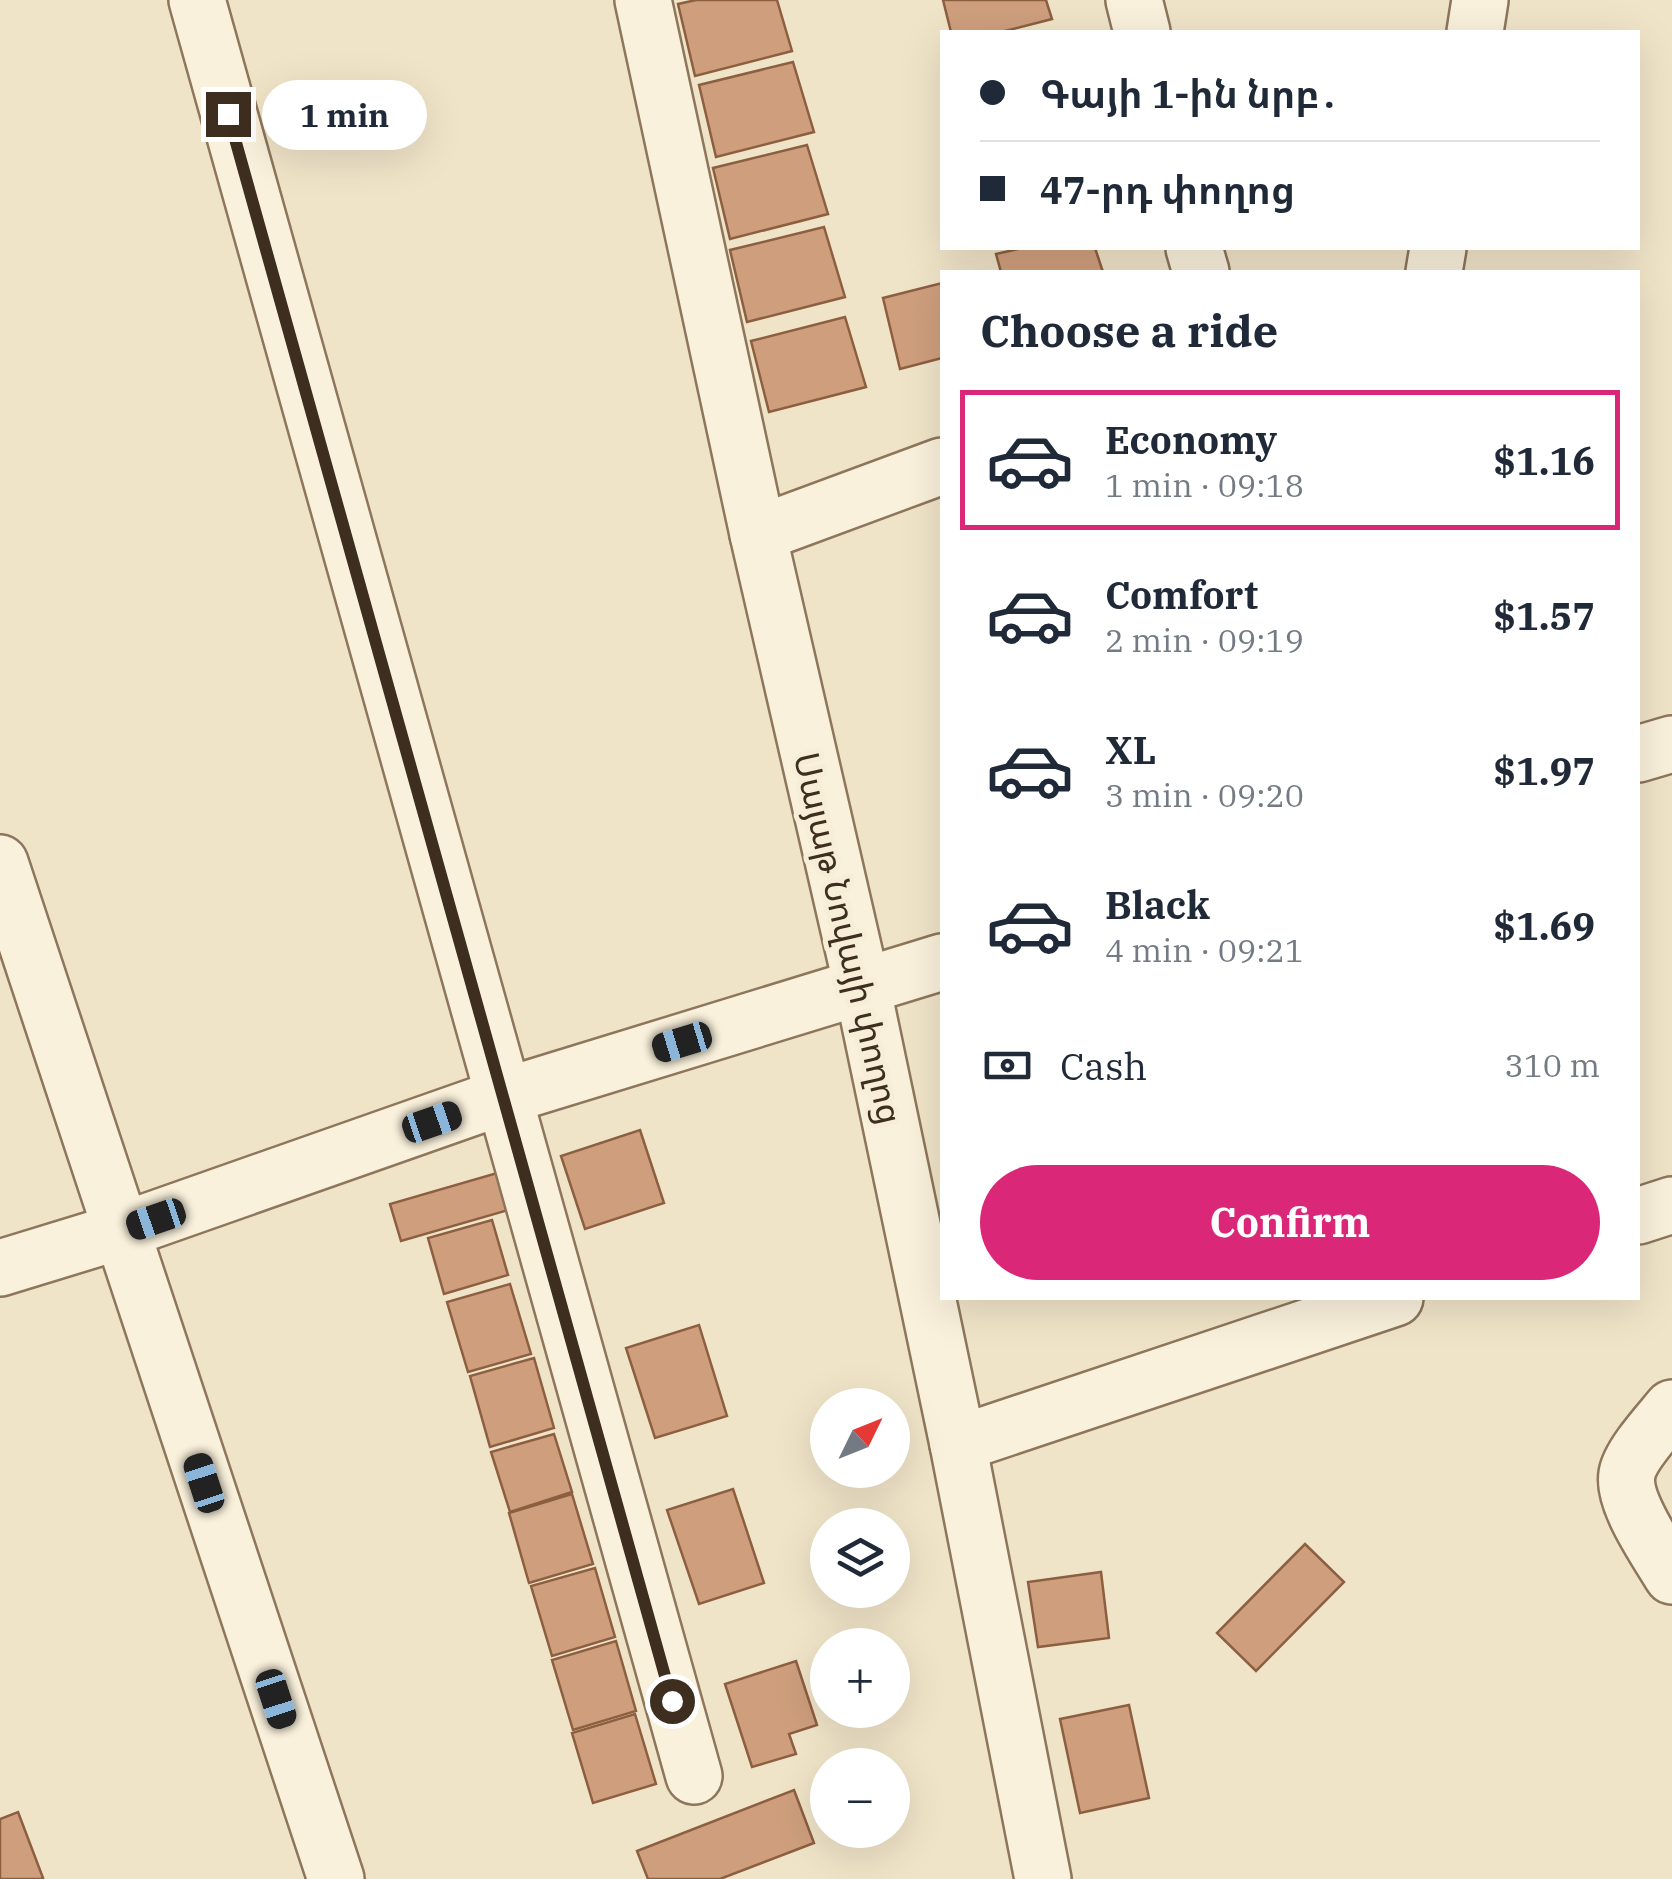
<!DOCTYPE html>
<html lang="en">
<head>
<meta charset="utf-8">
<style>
  body { margin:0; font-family:"IBM Plex Serif","Noto Sans Armenian",serif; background:#f6f6f7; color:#1f2937; height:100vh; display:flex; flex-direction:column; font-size:38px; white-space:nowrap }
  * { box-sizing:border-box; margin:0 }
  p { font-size:32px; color:#747a83 }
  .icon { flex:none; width:55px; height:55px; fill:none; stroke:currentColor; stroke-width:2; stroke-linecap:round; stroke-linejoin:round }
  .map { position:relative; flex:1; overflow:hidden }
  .panel { position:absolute; left:940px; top:270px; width:700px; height:1030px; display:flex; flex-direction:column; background:#fff; border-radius:0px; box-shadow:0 10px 40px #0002 }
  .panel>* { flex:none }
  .hud { position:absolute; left:940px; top:30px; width:700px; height:220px; border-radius:0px; box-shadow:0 10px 40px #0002; display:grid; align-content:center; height:220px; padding:0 40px; background:#fff }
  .needle { width:65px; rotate:47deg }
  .controls { position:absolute; left:810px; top:1388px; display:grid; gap:20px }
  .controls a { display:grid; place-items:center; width:100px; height:100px; border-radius:50%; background:#fff; box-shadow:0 10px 40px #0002; font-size:50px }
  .end { position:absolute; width:45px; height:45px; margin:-22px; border:12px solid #3d2e20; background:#fff; box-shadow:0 0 0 5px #fff }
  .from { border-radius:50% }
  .bubble { position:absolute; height:70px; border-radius:35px; background:#fff; box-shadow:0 10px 40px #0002; font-size:32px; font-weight:700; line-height:70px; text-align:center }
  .car { position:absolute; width:30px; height:60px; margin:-30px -15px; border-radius:12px; box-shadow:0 0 8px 2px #0007; background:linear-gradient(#222 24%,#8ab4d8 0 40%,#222 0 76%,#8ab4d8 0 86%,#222 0) }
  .hud b { display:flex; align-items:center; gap:35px; height:95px; font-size:38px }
  .hud b+b { border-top:2px solid #e0e1e3 }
  .hud i { width:25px; height:25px; background:#1f2937 }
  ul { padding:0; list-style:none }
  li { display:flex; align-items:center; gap:30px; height:140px; margin:0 20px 15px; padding:0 20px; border:5px solid transparent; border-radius:0px }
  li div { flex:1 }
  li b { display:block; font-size:38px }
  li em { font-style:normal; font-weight:700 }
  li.active { border-color:#db2777 }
  li>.icon { width:90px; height:90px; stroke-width:1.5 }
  h2 { padding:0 40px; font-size:45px; line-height:120px }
  .pay { display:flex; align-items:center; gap:25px; height:110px; padding:0 40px; font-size:38px }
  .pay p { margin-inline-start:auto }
  .action { display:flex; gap:20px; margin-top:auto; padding:20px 40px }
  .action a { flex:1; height:115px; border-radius:60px; background:#db2777; color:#fff; font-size:40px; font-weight:700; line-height:115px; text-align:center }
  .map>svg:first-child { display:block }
  .building { fill:#cf9f7d; stroke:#8d5f41; stroke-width:2.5 }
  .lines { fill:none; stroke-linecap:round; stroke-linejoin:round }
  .minor-casing { stroke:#8d765c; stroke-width:60 }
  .minor { stroke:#faf1dc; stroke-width:55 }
  .route { stroke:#3d2e20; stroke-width:12 }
  .labels { text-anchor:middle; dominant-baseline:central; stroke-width:10; stroke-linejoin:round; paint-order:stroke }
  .street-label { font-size:35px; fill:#3d2e20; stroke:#f7eed8 }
</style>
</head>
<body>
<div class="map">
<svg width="1672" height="1879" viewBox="0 0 1672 1879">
  <rect width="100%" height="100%" fill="#f0e4c8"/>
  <g class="building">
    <path d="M696,0H777L792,51L695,76L678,4Z"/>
    <path d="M943,0H1046L1052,19L1001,32H951Z"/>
    <path d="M793,62L814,132L716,157L699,85Z"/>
    <path d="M807,145L828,214L730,239L713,168Z"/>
    <path d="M824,227L845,297L747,322L730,250Z"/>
    <path d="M1022,248H1095L1103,272H1001L996,254Z"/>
    <path d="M942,283V358L900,369L883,298Z"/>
    <path d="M845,317L866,387L769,412L751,341Z"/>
    <path d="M640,1130L664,1203L585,1229L561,1156Z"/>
    <path d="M504,1171L515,1208L401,1241L390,1204Z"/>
    <path d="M492,1220L508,1275L444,1294L428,1238Z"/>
    <path d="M510,1284L531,1354L468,1372L447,1302Z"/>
    <path d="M699,1325L727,1416L655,1438L626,1348Z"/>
    <path d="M534,1358L554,1428L490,1447L470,1376Z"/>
    <path d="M554,1434L572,1492L510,1512L491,1452Z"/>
    <path d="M733,1489L764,1583L699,1604L667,1510Z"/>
    <path d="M572,1494L593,1564L529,1583L509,1513Z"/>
    <path d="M1305,1544L1344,1582L1256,1671L1217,1633Z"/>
    <path d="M595,1568L615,1637L552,1656L531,1586Z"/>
    <path d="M1101,1572L1109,1638L1038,1647L1028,1582Z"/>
    <path d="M616,1641L636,1711L573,1730L552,1660Z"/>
    <path d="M796,1661L817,1725L789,1734L796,1754L752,1767L725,1684Z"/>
    <path d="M1129,1705L1149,1798L1080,1813L1060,1719Z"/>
    <path d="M635,1714L656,1784L593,1803L572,1733Z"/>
    <path d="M794,1790L814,1843L720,1879H648L637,1851Z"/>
    <path d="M18,1812L43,1878L41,1879H0V1819Z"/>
  </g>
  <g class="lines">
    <g class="minor-casing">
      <g id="minor">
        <path d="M197,0L694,1776"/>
        <path d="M643,0L758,534L862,986L958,1444L1043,1879"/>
        <path d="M1134,0L1142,32"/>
        <path d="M1475,32L1480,0"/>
        <path d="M1194,248L1201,272"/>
        <path d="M1434,272L1438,248"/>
        <path d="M758,534L942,466"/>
        <path d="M1638,754L1672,744"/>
        <path d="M0,863L336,1879"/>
        <path d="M1638,1216L1672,1205"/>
        <path d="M0,1268L121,1231L502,1097L942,962"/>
        <path d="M1672,1408C1660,1423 1630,1455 1627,1474C1622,1502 1658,1552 1672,1576"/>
        <path d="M958,1444L1395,1298"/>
      </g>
    </g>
    <use href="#minor" class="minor"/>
  </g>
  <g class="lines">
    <path class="route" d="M228,114L672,1701"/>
  </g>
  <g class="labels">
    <g class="street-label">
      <text transform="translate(849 938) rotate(77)">Սայաթ Նովայի փողոց</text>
    </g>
  </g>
</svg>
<div class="controls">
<a><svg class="needle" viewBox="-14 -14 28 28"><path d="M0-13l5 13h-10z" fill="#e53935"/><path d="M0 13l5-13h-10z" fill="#747a83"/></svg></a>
<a><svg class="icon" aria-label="layers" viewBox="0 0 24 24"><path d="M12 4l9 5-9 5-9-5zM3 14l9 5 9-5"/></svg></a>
<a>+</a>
<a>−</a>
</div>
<i class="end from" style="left:672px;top:1701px"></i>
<i class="end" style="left:228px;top:114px"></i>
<div class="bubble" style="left:262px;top:80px;width:165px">1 min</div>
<i class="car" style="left:682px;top:1042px;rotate:253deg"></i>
<i class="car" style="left:432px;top:1122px;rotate:71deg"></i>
<i class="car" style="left:156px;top:1219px;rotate:251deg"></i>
<i class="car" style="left:204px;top:1483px;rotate:342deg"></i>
<i class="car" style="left:276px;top:1699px;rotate:162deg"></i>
<div class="hud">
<b><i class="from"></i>Գայի 1-ին նրբ․</b>
<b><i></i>47-րդ փողոց</b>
</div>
<section class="panel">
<h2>Choose a ride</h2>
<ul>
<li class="active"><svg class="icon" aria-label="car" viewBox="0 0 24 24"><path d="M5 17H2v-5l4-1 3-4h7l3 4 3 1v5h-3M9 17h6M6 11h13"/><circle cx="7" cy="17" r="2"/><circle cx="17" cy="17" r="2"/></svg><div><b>Economy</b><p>1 min · 09:18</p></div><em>$1.16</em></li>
<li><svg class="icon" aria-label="car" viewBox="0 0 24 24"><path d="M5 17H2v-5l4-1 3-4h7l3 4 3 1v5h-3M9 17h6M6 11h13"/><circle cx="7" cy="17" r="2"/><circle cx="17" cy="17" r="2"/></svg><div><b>Comfort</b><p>2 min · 09:19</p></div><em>$1.57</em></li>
<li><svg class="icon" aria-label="car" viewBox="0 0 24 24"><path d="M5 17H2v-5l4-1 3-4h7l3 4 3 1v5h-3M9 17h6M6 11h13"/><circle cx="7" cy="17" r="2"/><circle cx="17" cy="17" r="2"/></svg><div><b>XL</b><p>3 min · 09:20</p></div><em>$1.97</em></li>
<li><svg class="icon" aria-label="car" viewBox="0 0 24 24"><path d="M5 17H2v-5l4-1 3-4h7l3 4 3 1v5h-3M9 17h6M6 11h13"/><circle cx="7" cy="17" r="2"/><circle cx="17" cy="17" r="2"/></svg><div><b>Black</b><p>4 min · 09:21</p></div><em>$1.69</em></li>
</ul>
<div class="pay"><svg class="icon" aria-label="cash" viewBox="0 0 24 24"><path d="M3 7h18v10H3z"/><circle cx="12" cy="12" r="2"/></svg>Cash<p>310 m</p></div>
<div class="action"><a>Confirm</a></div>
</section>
</div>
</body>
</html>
